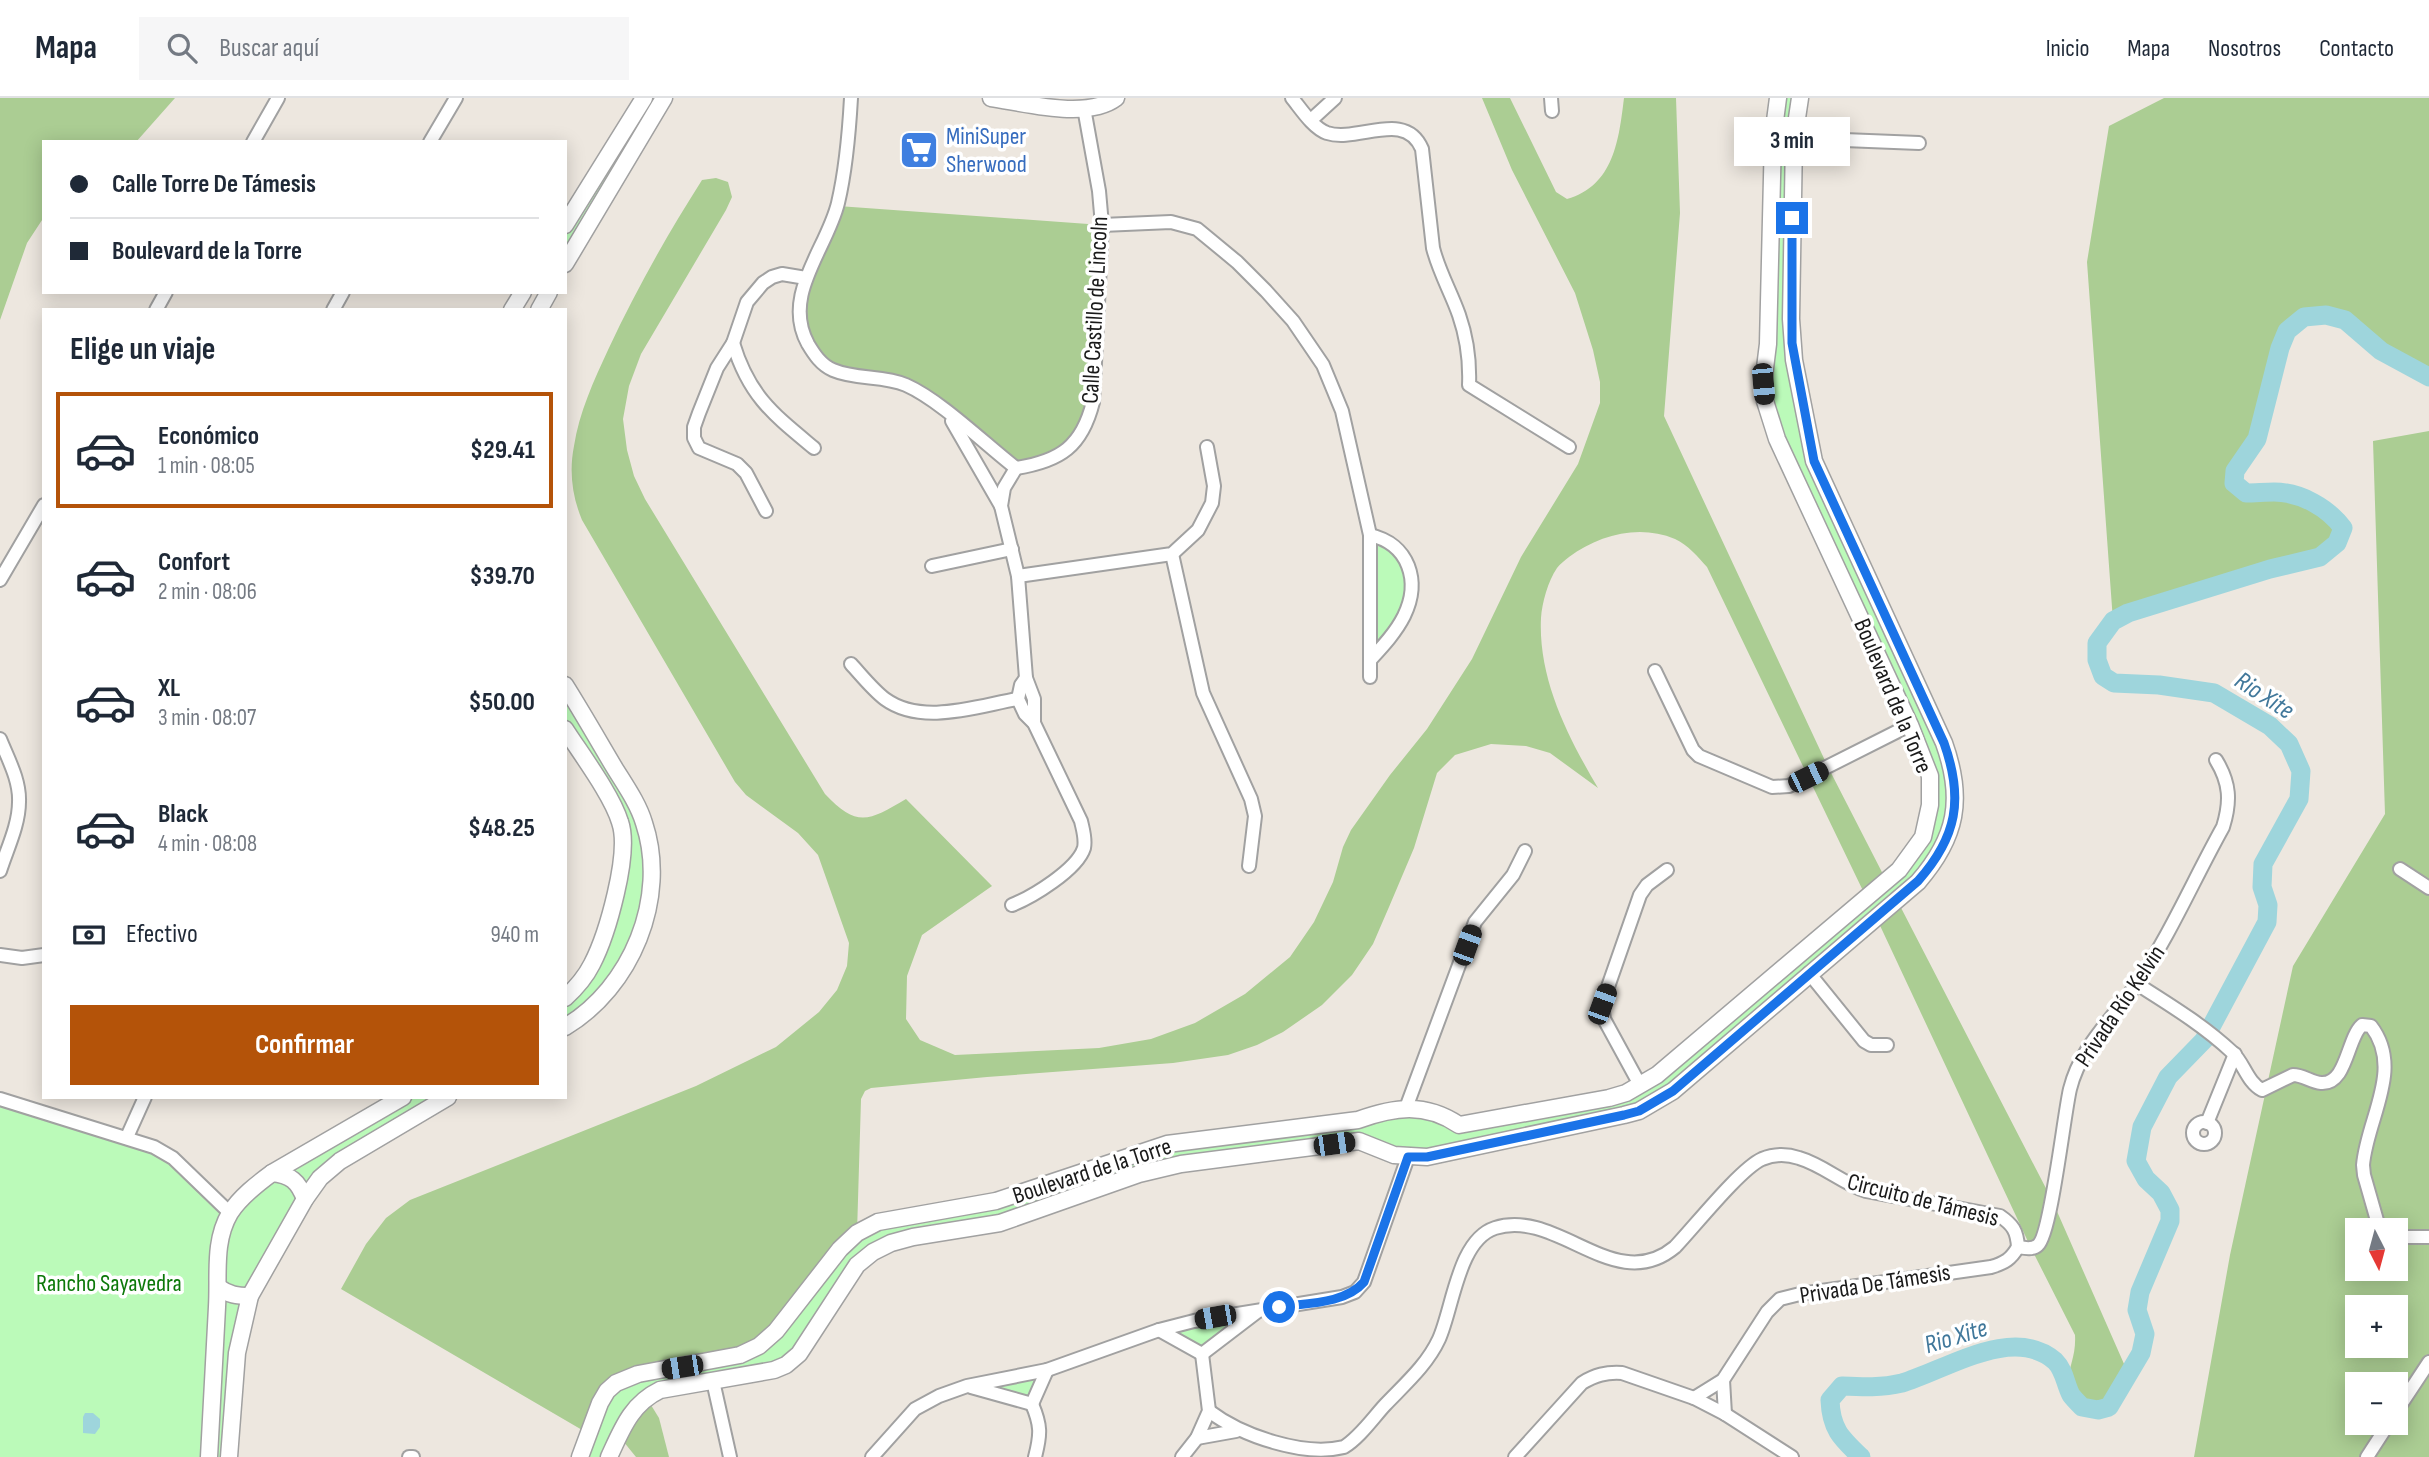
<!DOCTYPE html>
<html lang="es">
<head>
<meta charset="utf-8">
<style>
  body { margin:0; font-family:"Sofia Sans Condensed",sans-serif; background:#f6f6f7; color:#1f2937; height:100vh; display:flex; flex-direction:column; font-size:26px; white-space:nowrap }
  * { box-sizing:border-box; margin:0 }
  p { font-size:23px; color:#747a83 }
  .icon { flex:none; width:38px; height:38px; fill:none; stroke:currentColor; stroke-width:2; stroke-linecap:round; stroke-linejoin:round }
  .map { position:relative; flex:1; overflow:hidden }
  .drawer { position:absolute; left:42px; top:210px; width:525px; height:791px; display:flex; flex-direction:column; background:#fff; border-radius:0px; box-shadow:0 4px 18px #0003 }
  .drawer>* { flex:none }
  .hud { position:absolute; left:42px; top:42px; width:525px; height:154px; border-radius:0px; box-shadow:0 4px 18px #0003; display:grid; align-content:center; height:154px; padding:0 28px; background:#fff }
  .needle { width:46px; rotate:174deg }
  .controls { position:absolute; left:2345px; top:1120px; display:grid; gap:14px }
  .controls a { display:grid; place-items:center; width:63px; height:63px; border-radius:0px; background:#fff; box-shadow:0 4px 18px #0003; font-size:35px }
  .end { position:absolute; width:32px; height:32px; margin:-16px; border:9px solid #1a73e8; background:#fff; box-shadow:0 0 0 4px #fff }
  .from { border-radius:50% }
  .bubble { position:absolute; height:49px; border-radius:0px; background:#fff; box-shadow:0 4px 18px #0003; font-size:23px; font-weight:700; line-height:49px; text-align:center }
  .car { position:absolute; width:21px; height:42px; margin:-21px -10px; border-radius:9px; box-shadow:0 0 5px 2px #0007; background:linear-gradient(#222 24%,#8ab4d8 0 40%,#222 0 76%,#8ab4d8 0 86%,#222 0) }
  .hud b { display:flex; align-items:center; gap:24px; height:66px; font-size:26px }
  .hud b+b { border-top:2px solid #e0e1e3 }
  .hud i { width:18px; height:18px; background:#1f2937 }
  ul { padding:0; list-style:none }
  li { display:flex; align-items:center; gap:21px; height:116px; margin:0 14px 10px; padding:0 14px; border:4px solid transparent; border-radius:0px }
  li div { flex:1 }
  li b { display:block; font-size:26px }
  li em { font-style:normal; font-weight:700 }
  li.selected { border-color:#b45309 }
  li>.icon { width:63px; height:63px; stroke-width:1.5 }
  h2 { padding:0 28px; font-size:32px; line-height:84px }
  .pay { display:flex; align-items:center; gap:18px; height:77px; padding:0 28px; font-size:26px }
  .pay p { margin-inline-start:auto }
  .action { display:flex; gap:14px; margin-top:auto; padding:14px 28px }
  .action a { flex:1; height:80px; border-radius:0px; background:#b45309; color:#fff; font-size:28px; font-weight:700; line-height:80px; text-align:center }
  header { display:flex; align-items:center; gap:42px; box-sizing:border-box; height:98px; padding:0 35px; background:#fff; border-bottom:2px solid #e0e1e3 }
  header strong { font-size:33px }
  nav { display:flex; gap:38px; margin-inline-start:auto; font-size:24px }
  .search { width:490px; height:63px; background:#f6f6f7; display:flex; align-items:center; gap:18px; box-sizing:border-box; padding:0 24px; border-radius:0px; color:#747a83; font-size:26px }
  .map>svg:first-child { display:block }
  .forest { fill:#abcd93; fill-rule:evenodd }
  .park { fill:#bbfab9 }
  .water { fill:#9ed5dc }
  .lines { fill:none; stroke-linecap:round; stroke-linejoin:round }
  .river { stroke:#9ed5dc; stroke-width:19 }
  .minor-casing { stroke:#a1a1a1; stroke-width:16 }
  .tertiary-casing { stroke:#a1a1a1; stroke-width:19 }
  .minor { stroke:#fff; stroke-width:12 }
  .tertiary { stroke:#fff; stroke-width:16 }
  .route { stroke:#1a73e8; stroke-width:9 }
  .labels { text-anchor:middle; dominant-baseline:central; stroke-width:7; stroke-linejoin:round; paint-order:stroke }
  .shop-label { font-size:24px; fill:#366cbe; stroke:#fff; text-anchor:start }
  .street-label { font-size:24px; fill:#1a1a1a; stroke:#fff }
  .park-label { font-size:24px; fill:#0c7809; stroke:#fff }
  .water-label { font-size:26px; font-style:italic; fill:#41789b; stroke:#fff }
</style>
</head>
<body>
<header>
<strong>Mapa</strong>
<div class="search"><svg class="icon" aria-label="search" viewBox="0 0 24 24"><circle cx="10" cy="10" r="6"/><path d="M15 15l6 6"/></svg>Buscar aquí</div>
<nav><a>Inicio</a><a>Mapa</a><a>Nosotros</a><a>Contacto</a></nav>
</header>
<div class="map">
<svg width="2429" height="1359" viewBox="0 0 2429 1359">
  <rect width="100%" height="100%" fill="#ede7df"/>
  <g class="forest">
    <path d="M0,0H175L136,44H44V119L27,145L0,222Z"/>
    <path d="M1482,0H1510L1556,94L1567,101C1614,88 1619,41 1624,0H1676L1680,115L1664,318L1828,669L1886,782L1866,799L1707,469C1698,459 1688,447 1675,441C1639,426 1599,437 1569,459C1565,462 1560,466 1557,470C1548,483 1542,505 1541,520C1538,581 1568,639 1598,690L1550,655L1526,648L1491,646L1455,657L1437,675L1414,750L1389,809L1373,846L1352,877L1322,907L1283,934L1257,947L1228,957L1173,965L987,979L871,990L865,993L861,1001L857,1135L776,1233L589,1336L341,1191L366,1146L386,1120L410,1102L696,988L776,949L819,914L837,892L847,868L849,845L818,757L798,735L746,697L735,684L582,422C572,398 569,373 574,348C579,315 594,282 608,252C636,192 667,137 702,82L716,80L728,84L732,99L726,112L641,256L629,288L623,321L627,352L634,378L645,401L825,696C857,730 869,723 906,701L992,788L922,837L907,878L906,921L920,942L955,957L1099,950L1151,941L1195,925L1245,896L1290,859L1314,824L1333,784L1343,749L1351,732L1390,677L1427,631L1472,561L1521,459L1578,366L1600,305V284L1593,252L1575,195L1512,72Z"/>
    <path d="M2164,0H2429V279L2381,253L2345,222L2326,217L2304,219L2287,233L2280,250L2257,341L2235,373L2234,384L2246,395C2255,395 2265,394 2275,394C2301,394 2328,410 2343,430L2337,445L2320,459L2270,471L2128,515L2113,523L2087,164L2109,28Z"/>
    <path d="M838,108L1102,127L1093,304L1066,352L1016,370L922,296L853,278L815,259L800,218Z"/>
    <path d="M2429,333V1359H2194L2230,1157L2293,868L2385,716L2373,343ZM2357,1132H2396V1171H2357ZM2357,1209H2396V1248H2357ZM2357,1286H2396V1325H2357Z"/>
    <path d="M1897,802L2052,1102L2128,1275L2109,1309L2098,1312L2082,1309C2056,1277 2077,1271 2075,1237L2031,1150L1876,819Z"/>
    <path d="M646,1299L659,1320L669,1359H636L619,1338Z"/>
  </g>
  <g class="park">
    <path d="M644,0H664L565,166V127Z"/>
    <path d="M1778,0H1800L1791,221L1814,363L1956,691L1933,766L1655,1004L1427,1059L1359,1043L1181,1066L873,1154L786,1267L646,1299L609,1359H580L607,1293L759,1248L857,1135L974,1108L1148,1051L1406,1010L1459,1027L1626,995L1912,756L1930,678L1765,303Z"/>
    <path d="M1370,437L1402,454L1409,505L1371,561Z"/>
    <path d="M565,587L635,704L650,751L632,855L565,929V900L592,866L623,741L565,631Z"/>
    <path d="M403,999H448L320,1080L250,1199L229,1359H0V1001L154,1049L230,1114L240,1102Z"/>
    <path d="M1258,1213L1202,1256L1159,1232Z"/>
    <path d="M1047,1272L1032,1306L967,1288Z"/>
  </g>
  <path class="water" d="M85,1315H93L100,1321V1329L95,1336L83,1335V1319Z"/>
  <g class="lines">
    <path class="river" d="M1861,1359C1841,1340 1831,1331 1830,1302L1842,1288C1862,1289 1882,1290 1902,1285C1944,1273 2013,1226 2055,1263C2065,1273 2065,1286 2071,1297C2074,1301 2078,1305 2082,1309L2098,1312L2109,1309L2141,1255L2145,1236L2137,1212L2140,1194L2170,1123V1112L2161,1095L2146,1081L2136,1063L2142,1029L2168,979L2204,942L2267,824L2268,807L2262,789L2263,766L2299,701L2301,673L2289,646L2270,628L2214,595L2159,587L2114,585L2103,578L2097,562V545L2113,523L2128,515L2270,471L2320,459L2337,445L2343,430C2328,410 2301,394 2274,394C2265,394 2255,395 2246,395L2234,385L2235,373L2257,341L2280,250L2287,233L2304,219L2326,217L2345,222L2381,253L2429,279"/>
    <g class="minor-casing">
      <g id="minor">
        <path d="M851,0C849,36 846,71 838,105C827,151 781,197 808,246C814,256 821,267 833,272C856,282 883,277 906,287C940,302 985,346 1016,370C1061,363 1082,348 1093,304L1102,127L1099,93L1084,10"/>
        <path d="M1292,0C1301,11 1313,30 1327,35C1358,45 1405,11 1422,51L1433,150C1439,174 1451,194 1459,217C1467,240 1470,263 1469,287L1569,349"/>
        <path d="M1551,0L1552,13"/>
        <path d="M1311,22L1335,0"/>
        <path d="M1794,40L1919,45"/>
        <path d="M253,44L278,0"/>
        <path d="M430,44L456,0"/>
        <path d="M1102,127L1171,124L1197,131L1237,164L1266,193L1293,223L1323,267L1342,313L1370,437V579"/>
        <path d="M156,212L166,194"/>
        <path d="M333,212L343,194"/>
        <path d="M733,245C749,298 773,316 814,350"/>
        <path d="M952,323L1001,408"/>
        <path d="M1016,370L1004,390L1001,408L1018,478L1026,580L1034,601V625"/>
        <path d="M766,413L746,375L737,366L699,350L694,340V329L699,315L717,270L733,245L747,204L763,185L772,179L782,176L806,180"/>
        <path d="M1370,437C1409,446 1421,483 1404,518C1396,534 1383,548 1371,561"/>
        <path d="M1172,456L1203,595L1251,701L1255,718L1249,768"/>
        <path d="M932,468L1012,451"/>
        <path d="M1018,478L1172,456L1198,432L1212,405L1214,388L1207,349"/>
        <path d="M0,482L44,407"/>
        <path d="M851,566C862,578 873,592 885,601C922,628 977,608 1018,601"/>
        <path d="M1655,573L1693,652L1699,658L1772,689L1789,688L1910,627"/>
        <path d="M0,641C8,661 20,682 19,704C19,727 7,751 0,773"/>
        <path d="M2400,771L2429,790"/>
        <path d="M1012,807C1032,799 1077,772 1084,750C1086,741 1083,732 1081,723L1034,625L1025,616L1018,601L1021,587L1026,580"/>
        <path d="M0,857L22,860L44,857"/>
        <path d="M1809,875L1864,943L1871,947H1887"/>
        <path d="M2137,886C2170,907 2203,927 2232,954C2244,965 2247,984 2262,992L2293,977C2303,977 2311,984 2321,985C2347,987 2347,940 2362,927L2371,928C2404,971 2367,1020 2363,1067L2364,1077L2378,1126L2382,1132"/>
        <path d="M1640,987L1604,921L1602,906L1640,797L1647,787L1667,772"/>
        <path d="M0,1001L154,1049L173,1060L230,1115"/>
        <path d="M1406,1010L1475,824L1513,777L1525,753"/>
        <circle cx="2204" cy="1035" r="11"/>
        <path d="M2207,1025L2235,956"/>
        <path d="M127,1039L145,999"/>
        <path d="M2396,1139H2429"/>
        <path d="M2018,1149C2024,1150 2033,1152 2038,1147C2051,1136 2064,1016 2070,991C2081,947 2114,920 2138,884C2171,835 2194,781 2223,729C2231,703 2230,685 2216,662"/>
        <path d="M1159,1232L1202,1256"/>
        <path d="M1202,1256L1257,1214"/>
        <path d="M1723,1282L1725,1316"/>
        <path d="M713,1283L730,1359"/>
        <path d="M971,1289L1032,1306"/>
        <path d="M1694,1300L1723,1282L1767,1214L1780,1201L1800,1196L1991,1169C2005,1165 2011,1161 2018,1149"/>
        <path d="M1032,1306C1041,1327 1041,1336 1035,1359"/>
        <path d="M1032,1306L1047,1272"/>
        <path d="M1209,1313C1242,1338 1304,1359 1344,1349C1360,1339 1373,1320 1385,1307C1405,1286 1427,1267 1439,1241C1453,1210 1458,1142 1495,1130C1558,1110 1615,1199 1675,1149C1695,1128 1740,1071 1762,1061C1774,1056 1787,1056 1799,1060C1823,1067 1842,1085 1866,1093L2000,1118C2013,1127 2017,1133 2018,1149"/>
        <path d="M2396,1314L2429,1264"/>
        <path d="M1197,1340L1236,1333"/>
        <path d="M409,1359H413"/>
        <path d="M872,1359L915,1311L939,1298L967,1288L1047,1272L1159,1232L1194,1223L1342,1199L1355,1194L1364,1184L1408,1059"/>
        <path d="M1182,1359L1197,1340L1209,1313L1202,1256"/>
        <path d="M1515,1359L1582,1285C1595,1277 1606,1274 1622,1275L1694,1300L1725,1316L1792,1359"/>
        <path d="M2367,1359L2389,1325"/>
      </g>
    </g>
    <g class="tertiary-casing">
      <g id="tertiary">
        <path d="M991,0C1025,5 1087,22 1116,0"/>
        <path d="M565,127L644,0"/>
        <path d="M565,166L664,0"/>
        <path d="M512,212L523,194"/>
        <path d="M539,212L549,194"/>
        <path d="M565,587C582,614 598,642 614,669C625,687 638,705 644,725C669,800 631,890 565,929"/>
        <path d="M565,631C581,656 612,697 620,724C631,755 607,837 592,866C585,880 576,890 565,900"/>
        <path d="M272,1075C291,1077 298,1083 305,1101"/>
        <path d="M218,1189C229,1197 237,1198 250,1198"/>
        <path d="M209,1359C212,1309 214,1259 217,1209C219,1177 213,1144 230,1115C240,1099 257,1086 272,1075L403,999"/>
        <path d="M229,1359L237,1255L250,1198L305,1101L320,1080L340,1063L448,999"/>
        <path d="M580,1359L600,1305L607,1293L616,1285L638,1276L740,1257L759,1248L776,1233L840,1151L857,1135L878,1124L996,1103L1167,1046L1358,1022C1394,1009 1425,1004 1459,1027L1609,1000L1626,995L1657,977L1899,772L1923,739L1930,707V678L1910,627L1777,341L1765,303L1763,286L1768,246L1773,38L1778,0"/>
        <path d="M609,1359C622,1331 631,1306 660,1292L774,1272L786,1267L799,1256L857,1167L873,1154L891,1145L913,1139L1000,1125L1139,1076L1181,1066L1359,1043L1394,1057L1427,1059L1624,1017L1639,1013L1673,993L1918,784C1957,739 1964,701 1944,645L1814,363L1794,262L1791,221L1794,40L1800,0"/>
      </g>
    </g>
    <use href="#minor" class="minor"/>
    <use href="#tertiary" class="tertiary"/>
  </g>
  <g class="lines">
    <path class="route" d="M1279,1209C1307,1205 1345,1206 1364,1184L1408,1059H1427L1624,1017L1639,1013L1673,993L1918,783C1957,739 1964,701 1944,645L1814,363L1792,245V120"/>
  </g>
  <defs>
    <g id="supermarket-square" transform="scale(2.0125)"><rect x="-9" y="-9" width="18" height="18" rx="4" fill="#3f7fe0" stroke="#fff"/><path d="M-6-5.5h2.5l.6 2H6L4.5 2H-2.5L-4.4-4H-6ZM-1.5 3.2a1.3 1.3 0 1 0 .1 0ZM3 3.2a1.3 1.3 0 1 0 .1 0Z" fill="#fff"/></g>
  </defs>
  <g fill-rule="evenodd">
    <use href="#supermarket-square" x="919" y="52"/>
  </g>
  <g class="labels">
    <g class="shop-label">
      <text x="946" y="38">MiniSuper<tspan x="946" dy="28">Sherwood</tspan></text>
    </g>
    <g class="street-label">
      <text transform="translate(1095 212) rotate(-87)">Calle Castillo de Lincoln</text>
      <text transform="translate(1893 598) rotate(67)">Boulevard de la Torre</text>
      <text transform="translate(2120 908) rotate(-56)">Privada Río Kelvin</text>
      <text transform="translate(1092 1073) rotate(-18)">Boulevard de la Torre</text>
      <text transform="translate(1923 1102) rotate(14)">Circuito de Támesis</text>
      <text transform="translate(1875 1186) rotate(-9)">Privada De Támesis</text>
    </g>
    <g class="park-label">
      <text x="109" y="1185">Rancho Sayavedra</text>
    </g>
    <g class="water-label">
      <text transform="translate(2264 598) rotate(33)">Rio Xite</text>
      <text transform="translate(1956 1239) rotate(-17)">Rio Xite</text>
    </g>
  </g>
</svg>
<div class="controls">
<a><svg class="needle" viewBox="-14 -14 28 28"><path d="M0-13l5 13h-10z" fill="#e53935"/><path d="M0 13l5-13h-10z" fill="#747a83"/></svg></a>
<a>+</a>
<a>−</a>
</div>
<i class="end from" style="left:1279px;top:1209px"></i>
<i class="end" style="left:1792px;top:120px"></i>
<div class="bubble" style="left:1734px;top:19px;width:116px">3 min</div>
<i class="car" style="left:1763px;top:286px;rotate:175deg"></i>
<i class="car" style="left:1808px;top:679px;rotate:64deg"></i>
<i class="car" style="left:1467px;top:847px;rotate:20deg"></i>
<i class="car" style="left:1602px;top:906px;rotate:20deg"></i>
<i class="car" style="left:1334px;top:1046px;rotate:82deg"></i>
<i class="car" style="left:1215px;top:1219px;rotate:260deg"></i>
<i class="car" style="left:682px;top:1269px;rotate:261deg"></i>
<div class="hud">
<b><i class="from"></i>Calle Torre De Támesis</b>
<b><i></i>Boulevard de la Torre</b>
</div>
<section class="drawer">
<h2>Elige un viaje</h2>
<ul>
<li class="selected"><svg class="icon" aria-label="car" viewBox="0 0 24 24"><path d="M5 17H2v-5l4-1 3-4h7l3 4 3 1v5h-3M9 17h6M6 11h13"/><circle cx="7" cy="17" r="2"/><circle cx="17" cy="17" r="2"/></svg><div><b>Económico</b><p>1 min · 08:05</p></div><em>$29.41</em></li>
<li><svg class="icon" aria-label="car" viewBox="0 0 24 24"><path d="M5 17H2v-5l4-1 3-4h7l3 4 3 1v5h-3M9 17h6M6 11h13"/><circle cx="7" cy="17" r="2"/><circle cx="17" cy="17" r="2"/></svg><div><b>Confort</b><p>2 min · 08:06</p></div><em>$39.70</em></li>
<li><svg class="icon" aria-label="car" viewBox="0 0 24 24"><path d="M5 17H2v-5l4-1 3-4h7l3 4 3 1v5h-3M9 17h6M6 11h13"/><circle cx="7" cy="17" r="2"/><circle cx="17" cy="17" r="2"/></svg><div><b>XL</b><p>3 min · 08:07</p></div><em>$50.00</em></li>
<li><svg class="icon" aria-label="car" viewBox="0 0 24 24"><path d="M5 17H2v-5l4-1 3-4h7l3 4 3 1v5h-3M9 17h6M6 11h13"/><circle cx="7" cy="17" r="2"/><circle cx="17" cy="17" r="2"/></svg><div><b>Black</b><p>4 min · 08:08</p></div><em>$48.25</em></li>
</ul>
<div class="pay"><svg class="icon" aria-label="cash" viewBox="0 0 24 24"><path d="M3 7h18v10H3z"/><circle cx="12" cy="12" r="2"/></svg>Efectivo<p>940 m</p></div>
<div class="action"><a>Confirmar</a></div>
</section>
</div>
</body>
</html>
